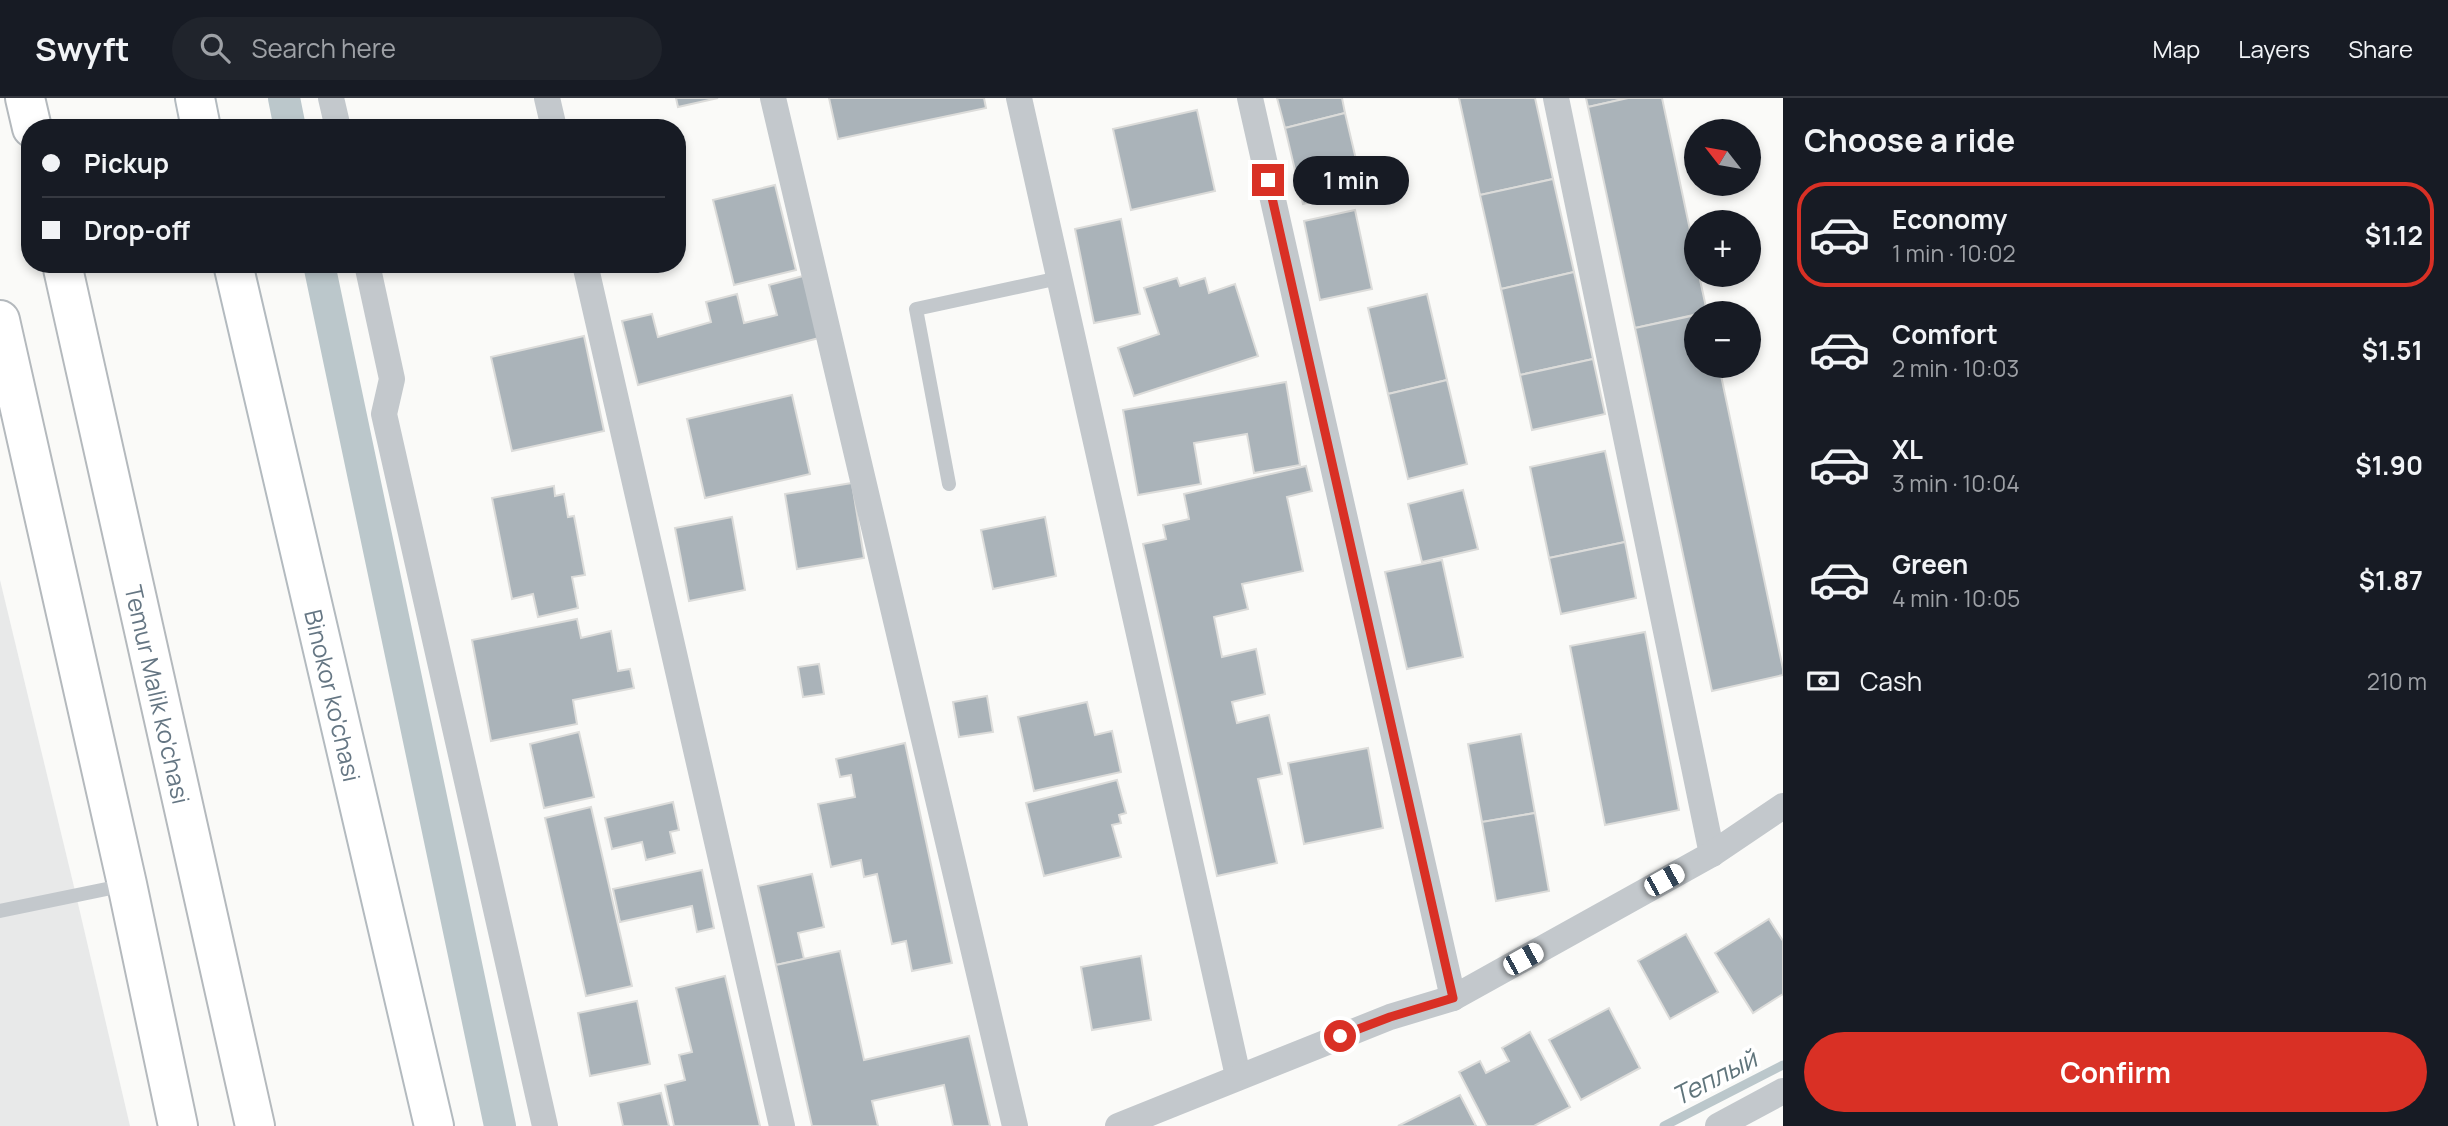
<!DOCTYPE html>
<html lang="en">
<head>
<meta charset="utf-8">
<style>
  body { margin:0; font-family:Manrope,sans-serif; background:#20242c; color:#f1f3f6; height:100vh; display:flex; flex-direction:column; font-size:26px; white-space:nowrap }
  * { box-sizing:border-box; margin:0 }
  p { font-size:23px; color:#9ea1a6 }
  .icon { flex:none; width:38px; height:38px; fill:none; stroke:currentColor; stroke-width:2; stroke-linecap:round; stroke-linejoin:round }
  .map { position:relative; flex:1; overflow:hidden }
  .drawer { display:flex; flex-direction:column; background:#171b24; width:665px }
  .drawer>* { flex:none }
  .top-card { position:absolute; left:21px; top:21px; width:665px; height:154px; border-radius:28px; box-shadow:0 4px 10px #0003; display:grid; align-content:center; height:154px; padding:0 21px; background:#171b24 }
  .needle { width:46px; rotate:301deg }
  .tools { position:absolute; left:1684px; top:21px; display:grid; gap:14px }
  .tools a { display:grid; place-items:center; width:77px; height:77px; border-radius:50%; background:#171b24; box-shadow:0 4px 10px #0003; font-size:35px }
  .end { position:absolute; width:32px; height:32px; margin:-16px; border:9px solid #d93025; background:#fff; box-shadow:0 0 0 4px #fff }
  .from { border-radius:50% }
  .bubble { position:absolute; height:49px; border-radius:24px; background:#171b24; box-shadow:0 4px 10px #0003; font-size:23px; font-weight:700; line-height:49px; text-align:center }
  .car { position:absolute; width:21px; height:42px; margin:-21px -10px; border-radius:9px; box-shadow:0 0 5px 2px #0007; background:linear-gradient(#fff 24%,#345 0 40%,#fff 0 76%,#345 0 86%,#fff 0) }
  .top-card b { display:flex; align-items:center; gap:24px; height:66px; font-size:26px }
  .top-card b+b { border-top:2px solid #363941 }
  .top-card i { width:18px; height:18px; background:#f1f3f6 }
  ul { padding:0; list-style:none }
  li { display:flex; align-items:center; gap:21px; height:105px; margin:0 14px 10px; padding:0 7px; border:4px solid transparent; border-radius:28px }
  li div { flex:1 }
  li b { display:block; font-size:26px }
  li em { font-style:normal; font-weight:700 }
  li.on { border-color:#d93025 }
  li>.icon { width:63px; height:63px; stroke-width:1.5 }
  h2 { padding:0 21px; font-size:32px; line-height:84px }
  .pay { display:flex; align-items:center; gap:18px; height:77px; padding:0 21px; font-size:26px }
  .pay p { margin-inline-start:auto }
  .primary-button { display:flex; gap:14px; margin-top:auto; padding:14px 21px }
  .primary-button a { flex:1; height:80px; border-radius:42px; background:#d93025; color:#fff; font-size:28px; font-weight:700; line-height:80px; text-align:center }
  header { display:flex; align-items:center; gap:42px; box-sizing:border-box; height:98px; padding:0 35px; background:#171b24; border-bottom:2px solid #363941 }
  header strong { font-size:33px }
  nav { display:flex; gap:38px; margin-inline-start:auto; font-size:24px }
  .search { width:490px; height:63px; background:#20242c; display:flex; align-items:center; gap:18px; box-sizing:border-box; padding:0 24px; border-radius:38px; color:#9ea1a6; font-size:26px }
  main { display:flex; flex:1; min-height:0 }
  .map>svg:first-child { display:block }
  .built { fill:#e8e9e9 }
  .lines { fill:none; stroke-linecap:round; stroke-linejoin:round }
  .stream { stroke:#bbc7cb; stroke-width:9 }
  .canal { stroke:#bbc7cb; stroke-width:32 }
  .building { fill:#aab3b9; stroke:#dcdcda; stroke-width:2 }
  .secondary-casing { stroke:#b3babf; stroke-width:42 }
  .highway-casing { stroke:#b4b9bd; stroke-width:42 }
  .lane { stroke:#c3c8cc; stroke-width:14 }
  .street { stroke:#c3c8cc; stroke-width:26 }
  .secondary { stroke:#fff; stroke-width:38 }
  .highway { stroke:#fff; stroke-width:38 }
  .route { stroke:#d93025; stroke-width:9 }
  .labels { text-anchor:middle; dominant-baseline:central; stroke-width:7; stroke-linejoin:round; paint-order:stroke }
  .street-label { font-size:24px; fill:#657683; stroke:#fff }
  .water-label { font-size:26px; font-style:italic; fill:#60757c; stroke:#fff }
</style>
</head>
<body>
<header>
<strong>Swyft</strong>
<div class="search"><svg class="icon" aria-label="search" viewBox="0 0 24 24"><circle cx="10" cy="10" r="6"/><path d="M15 15l6 6"/></svg>Search here</div>
<nav><a>Map</a><a>Layers</a><a>Share</a></nav>
</header>
<main>
<div class="map">
<svg width="1783" height="1028" viewBox="0 0 1783 1028">
  <rect width="100%" height="100%" fill="#fafaf8"/>
  <path class="built" d="M0,482L76,797L130,1028H0Z"/>
  <g class="lines">
    <path class="stream" d="M1664,1028L1783,967"/>
    <g class="canal">
      <path d="M284,0L290,30"/>
      <path d="M319,166L500,1028"/>
    </g>
  </g>
  <g class="building">
    <path d="M676,0H718L678,9Z"/>
    <path d="M829,0H984L986,10L838,41Z"/>
    <path d="M1277,0H1342L1345,15L1285,30Z"/>
    <path d="M1459,0H1535L1553,81L1480,97Z"/>
    <path d="M1586,0H1628L1588,9Z"/>
    <path d="M1628,0H1662L1696,160V177H1699L1707,214L1635,230L1588,9Z"/>
    <path d="M1197,12L1215,93L1131,112L1113,31Z"/>
    <path d="M1345,15L1363,91L1303,106L1285,30Z"/>
    <path d="M1553,81L1574,174L1501,191L1480,97Z"/>
    <path d="M775,87L796,172L734,187L713,102Z"/>
    <path d="M1355,112L1372,191L1320,202L1304,123Z"/>
    <path d="M1121,121L1140,216L1094,225L1075,131Z"/>
    <path d="M1574,174L1593,261L1520,277L1501,191Z"/>
    <path d="M803,178L819,240L638,287L622,223L652,216L658,239L711,224L706,204L737,196L744,225L777,217L769,187Z"/>
    <path d="M1177,180L1180,188L1205,180L1209,195L1235,186L1258,258L1134,298L1118,250L1159,236L1144,190Z"/>
    <path d="M1427,196L1447,282L1388,296L1368,210Z"/>
    <path d="M1696,217V268H1719L1783,571V577L1712,593L1635,230Z"/>
    <path d="M584,238L604,333L512,353L491,259Z"/>
    <path d="M1593,261L1605,316L1532,332L1520,277Z"/>
    <path d="M1447,282L1467,366L1408,381L1388,296Z"/>
    <path d="M1286,284L1300,367L1254,375L1247,336L1194,345L1201,386L1138,397L1123,312Z"/>
    <path d="M792,297L810,376L705,400L687,321Z"/>
    <path d="M1605,353L1625,444L1549,460L1530,369Z"/>
    <path d="M1306,368L1312,393L1287,399L1303,473L1242,486L1248,511L1214,519L1222,559L1256,551L1265,596L1232,604L1237,625L1269,617L1282,676L1258,681L1277,765L1217,778L1143,446L1166,441L1163,427L1189,421L1184,396Z"/>
    <path d="M852,385L864,460L797,471L785,396Z"/>
    <path d="M554,388L555,398L564,396L568,419L574,418L585,477L572,479L578,510L538,519L533,496L512,501L492,400Z"/>
    <path d="M1463,392L1478,451L1422,464L1408,406Z"/>
    <path d="M732,419L745,492L689,503L675,430Z"/>
    <path d="M1045,419L1056,478L993,491L981,432Z"/>
    <path d="M1625,444L1636,500L1561,516L1549,460Z"/>
    <path d="M1442,462L1463,559L1407,571L1385,474Z"/>
    <path d="M577,521L581,540L611,533L618,573L630,571L634,590L573,602L577,626L491,643L472,542Z"/>
    <path d="M1645,534L1679,712L1605,727L1570,548Z"/>
    <path d="M819,566L824,596L803,599L798,569Z"/>
    <path d="M987,598L993,634L959,639L953,604Z"/>
    <path d="M1087,604L1095,637L1112,633L1121,674L1034,693L1018,619Z"/>
    <path d="M579,634L594,699L544,710L530,646Z"/>
    <path d="M1521,636L1535,715L1482,724L1468,646Z"/>
    <path d="M905,645L952,865L912,873L906,843L892,846L877,776L864,779L861,762L831,769L818,706L855,699L851,677L840,679L836,661Z"/>
    <path d="M1368,650L1383,730L1304,746L1288,665Z"/>
    <path d="M1117,682L1126,715L1119,717L1121,725L1112,727L1121,759L1044,778L1026,705Z"/>
    <path d="M673,704L679,732L670,734L675,755L646,762L642,744L612,751L605,720Z"/>
    <path d="M591,709L632,888L586,898L545,720Z"/>
    <path d="M1535,715L1549,793L1496,803L1482,724Z"/>
    <path d="M702,772L714,830L697,834L692,808L620,824L613,791Z"/>
    <path d="M812,776L824,829L798,835L804,861L776,867L758,788Z"/>
    <path d="M1769,821L1783,843V896L1753,915L1715,855Z"/>
    <path d="M1686,836L1718,894L1670,921L1638,863Z"/>
    <path d="M840,853L864,962L969,938L990,1028H953L944,987L872,1003L878,1028H812L776,867Z"/>
    <path d="M1141,858L1151,922L1092,932L1081,869Z"/>
    <path d="M725,878L760,1028H674L665,987L685,982L679,957L692,954L676,890Z"/>
    <path d="M637,903L650,966L590,978L578,915Z"/>
    <path d="M1609,910L1640,970L1581,1002L1549,942Z"/>
    <path d="M1530,934L1570,1009L1534,1028H1487L1459,974L1480,963L1486,975L1509,963L1502,950Z"/>
    <path d="M661,995L669,1028H623L618,1005Z"/>
    <path d="M1460,997L1476,1028H1398Z"/>
  </g>
  <g class="lines">
    <g class="secondary-casing">
      <g id="secondary">
        <path d="M195,0L201,30"/>
        <path id="s1" d="M233,166L434,1028"/>
      </g>
    </g>
    <g class="highway-casing">
      <g id="highway">
        <path d="M25,0L32,30"/>
        <path id="s2" d="M62,166L255,1028"/>
        <path d="M0,222L127,786L178,1028"/>
      </g>
    </g>
    <g class="lane">
      <path d="M949,386L916,211L1059,180"/>
      <path d="M0,813L126,787"/>
    </g>
    <g class="street">
      <path d="M331,0L338,30"/>
      <path d="M547,0L554,30"/>
      <path d="M773,0L1015,1028"/>
      <path d="M1019,0L1238,978"/>
      <path d="M1250,0L1453,900"/>
      <path d="M1556,0L1712,756"/>
      <path d="M367,166L392,281L384,316L545,1028"/>
      <path d="M585,166L782,1028"/>
      <path d="M1118,1028L1390,919L1453,900L1712,756L1783,708"/>
      <path d="M1718,1028L1783,993"/>
    </g>
    <use href="#secondary" class="secondary"/>
    <use href="#highway" class="highway"/>
  </g>
  <g class="lines">
    <path class="route" d="M1268,82L1453,900L1390,919L1340,938"/>
  </g>
  <g class="labels">
    <g class="street-label">
      <text stroke="none"><textPath href="#s2" startOffset="441">Temur Malik ko'chasi</textPath></text>
      <text stroke="none"><textPath href="#s1" startOffset="443">Binokor ko'chasi</textPath></text>
    </g>
    <g class="water-label">
      <text transform="translate(1714 979) rotate(-27)">Теплый</text>
    </g>
  </g>
</svg>
<div class="tools">
<a><svg class="needle" viewBox="-14 -14 28 28"><path d="M0-13l5 13h-10z" fill="#e53935"/><path d="M0 13l5-13h-10z" fill="#9ea1a6"/></svg></a>
<a>+</a>
<a>−</a>
</div>
<i class="end from" style="left:1340px;top:938px"></i>
<i class="end" style="left:1268px;top:82px"></i>
<div class="bubble" style="left:1293px;top:58px;width:116px">1 min</div>
<i class="car" style="left:1664px;top:782px;rotate:61deg"></i>
<i class="car" style="left:1523px;top:861px;rotate:61deg"></i>
<div class="top-card">
<b><i class="from"></i>Pickup</b>
<b><i></i>Drop-off</b>
</div>
</div>
<section class="drawer">
<h2>Choose a ride</h2>
<ul>
<li class="on"><svg class="icon" aria-label="car" viewBox="0 0 24 24"><path d="M5 17H2v-5l4-1 3-4h7l3 4 3 1v5h-3M9 17h6M6 11h13"/><circle cx="7" cy="17" r="2"/><circle cx="17" cy="17" r="2"/></svg><div><b>Economy</b><p>1 min · 10:02</p></div><em>$1.12</em></li>
<li><svg class="icon" aria-label="car" viewBox="0 0 24 24"><path d="M5 17H2v-5l4-1 3-4h7l3 4 3 1v5h-3M9 17h6M6 11h13"/><circle cx="7" cy="17" r="2"/><circle cx="17" cy="17" r="2"/></svg><div><b>Comfort</b><p>2 min · 10:03</p></div><em>$1.51</em></li>
<li><svg class="icon" aria-label="car" viewBox="0 0 24 24"><path d="M5 17H2v-5l4-1 3-4h7l3 4 3 1v5h-3M9 17h6M6 11h13"/><circle cx="7" cy="17" r="2"/><circle cx="17" cy="17" r="2"/></svg><div><b>XL</b><p>3 min · 10:04</p></div><em>$1.90</em></li>
<li><svg class="icon" aria-label="car" viewBox="0 0 24 24"><path d="M5 17H2v-5l4-1 3-4h7l3 4 3 1v5h-3M9 17h6M6 11h13"/><circle cx="7" cy="17" r="2"/><circle cx="17" cy="17" r="2"/></svg><div><b>Green</b><p>4 min · 10:05</p></div><em>$1.87</em></li>
</ul>
<div class="pay"><svg class="icon" aria-label="cash" viewBox="0 0 24 24"><path d="M3 7h18v10H3z"/><circle cx="12" cy="12" r="2"/></svg>Cash<p>210 m</p></div>
<div class="primary-button"><a>Confirm</a></div>
</section>
</main>
</body>
</html>
